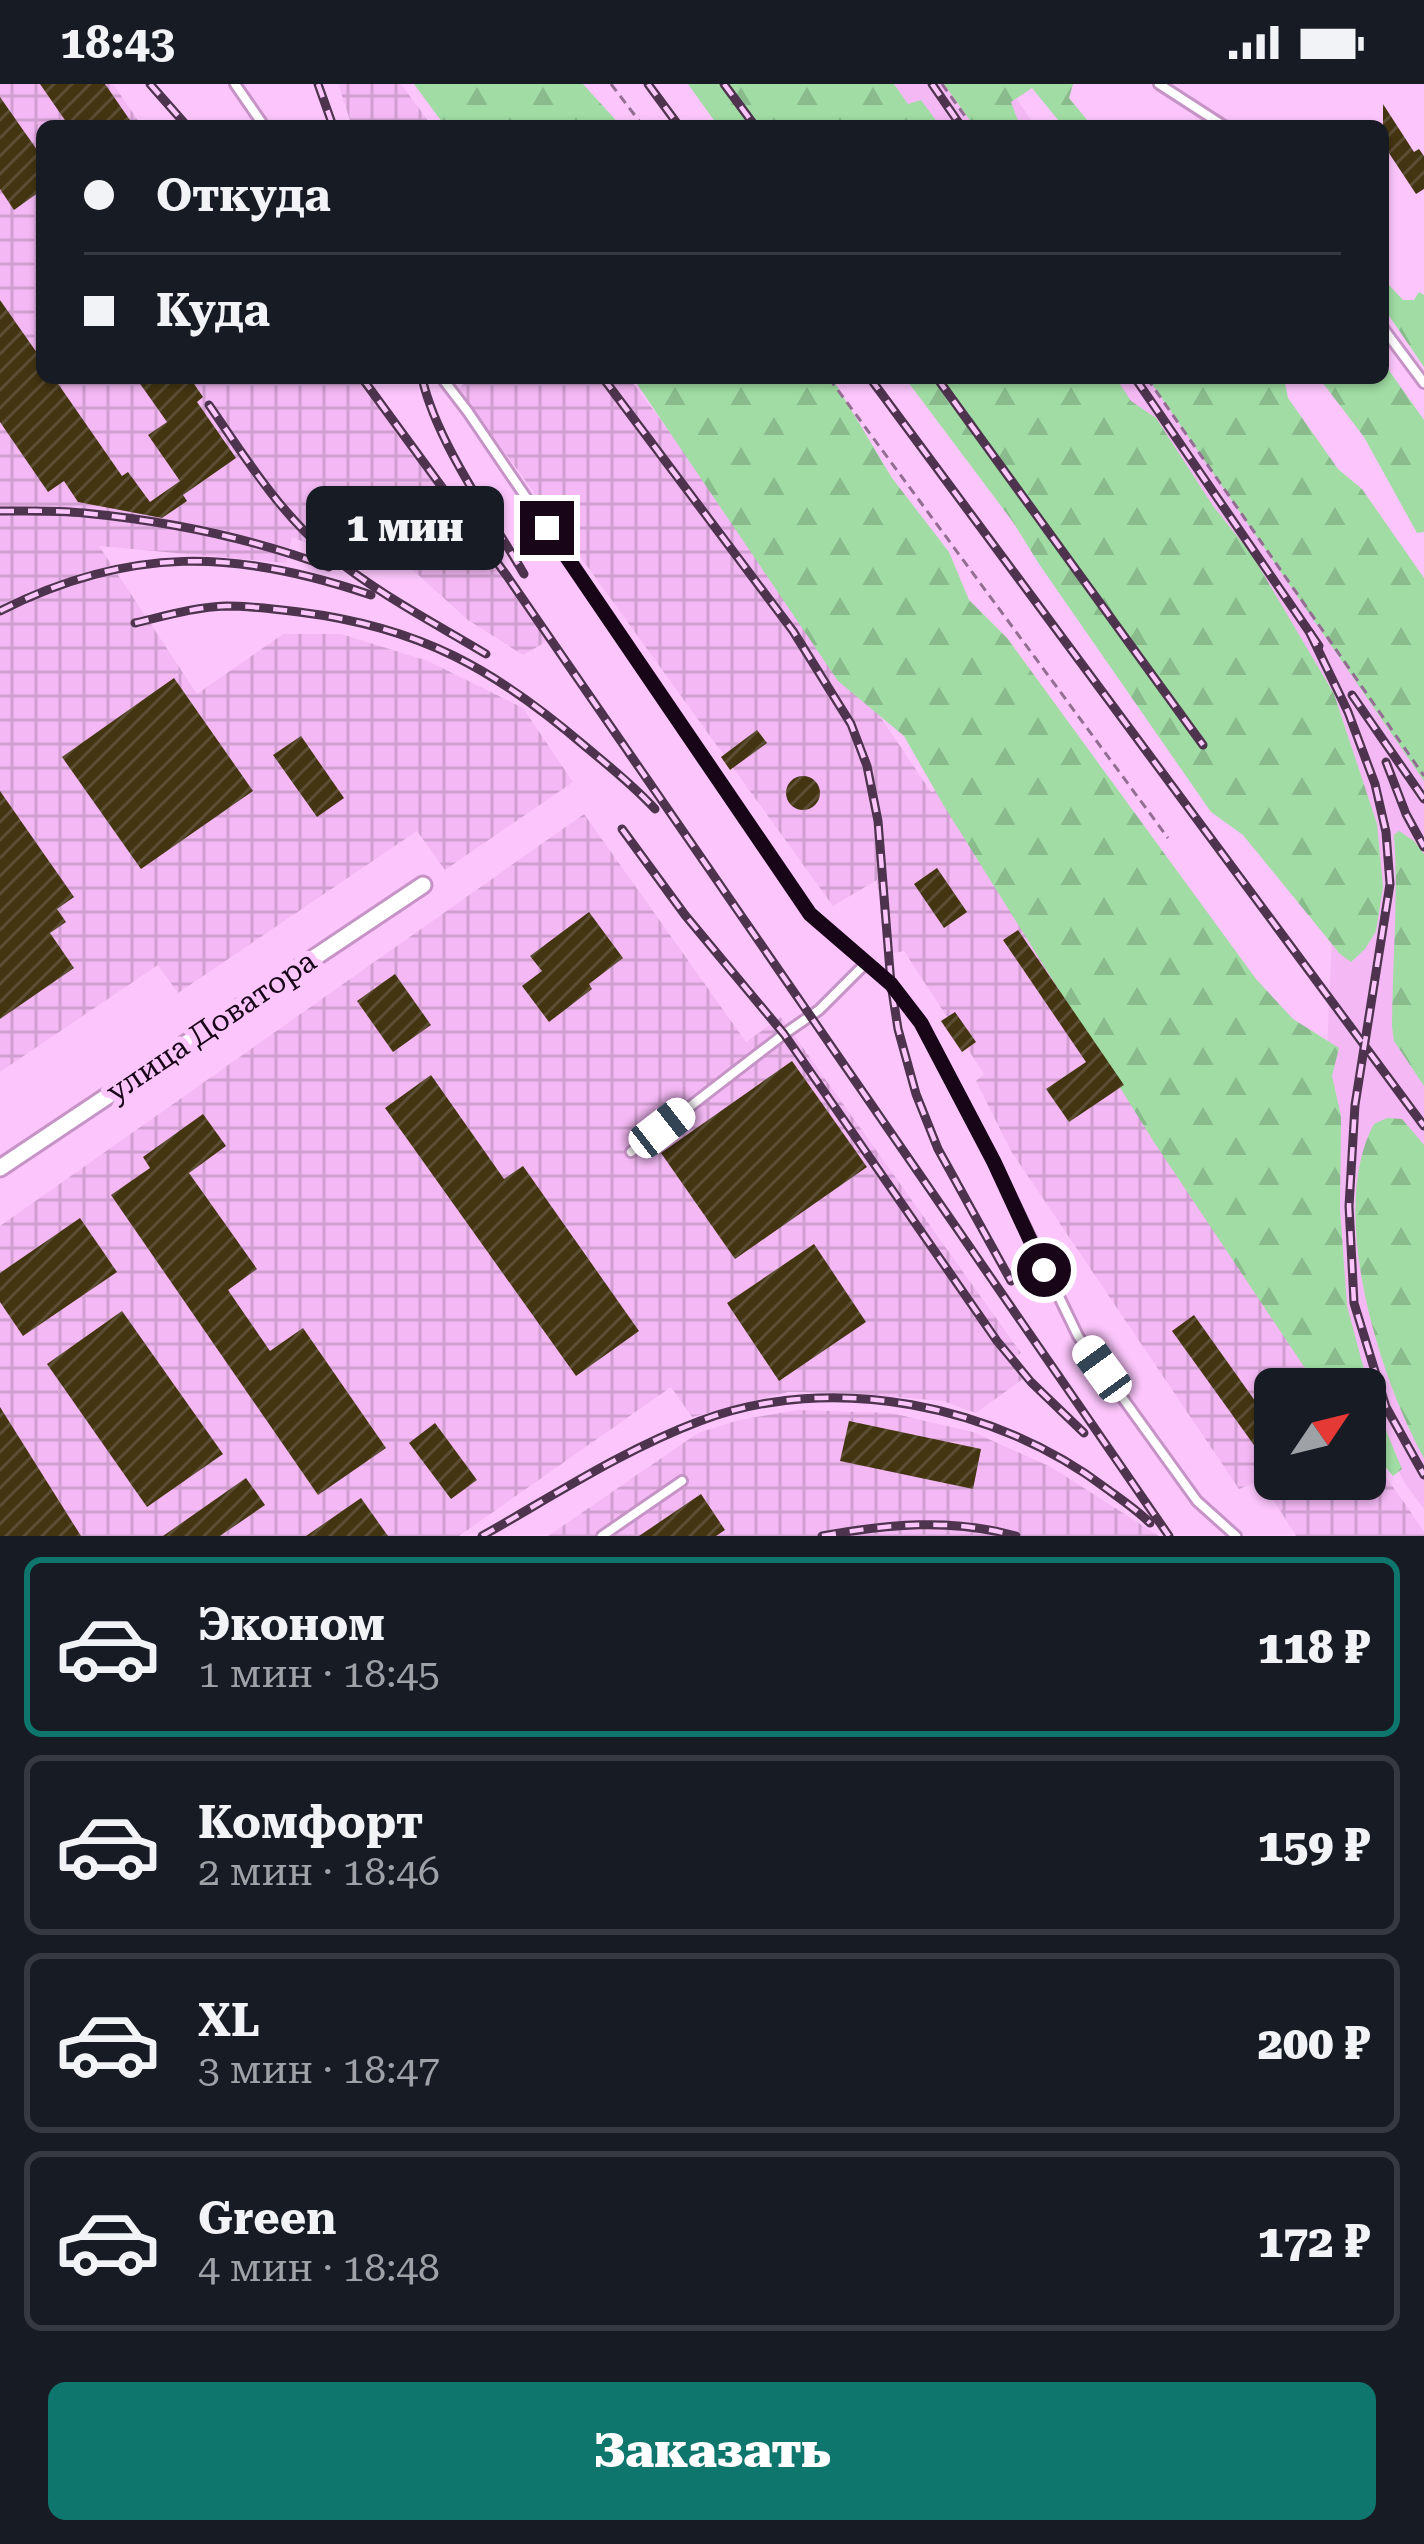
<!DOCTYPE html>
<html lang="ru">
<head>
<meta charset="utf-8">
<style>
  body { margin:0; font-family:"Roboto Serif",serif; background:#20242c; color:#f1f3f6; height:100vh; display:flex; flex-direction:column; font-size:45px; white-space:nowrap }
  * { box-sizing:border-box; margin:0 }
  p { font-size:39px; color:#9ea1a6 }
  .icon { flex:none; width:66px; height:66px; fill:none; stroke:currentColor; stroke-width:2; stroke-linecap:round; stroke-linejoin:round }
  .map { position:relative; height:1452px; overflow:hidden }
  .sheet { display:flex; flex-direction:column; background:#171b24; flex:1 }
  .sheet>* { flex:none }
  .hud { position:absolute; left:36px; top:36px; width:1353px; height:264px; border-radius:18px; box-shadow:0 3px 9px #0004; display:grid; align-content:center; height:264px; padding:0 48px; background:#171b24 }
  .needle { width:78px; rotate:55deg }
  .tools { position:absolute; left:1254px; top:1284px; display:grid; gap:24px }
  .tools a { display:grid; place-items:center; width:132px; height:132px; border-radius:18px; background:#171b24; box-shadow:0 3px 9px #0004; font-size:60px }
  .end { position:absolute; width:54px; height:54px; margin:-27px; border:15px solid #180618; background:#fff; box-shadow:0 0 0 6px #fff }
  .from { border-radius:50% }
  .bubble { position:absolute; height:84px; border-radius:18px; background:#171b24; box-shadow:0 3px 9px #0004; font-size:39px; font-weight:800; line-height:84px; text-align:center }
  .car { position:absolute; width:36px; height:72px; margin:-36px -18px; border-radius:15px; box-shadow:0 0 9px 3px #0007; background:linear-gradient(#fff 24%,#345 0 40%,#fff 0 76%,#345 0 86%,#fff 0) }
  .hud b { display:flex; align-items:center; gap:42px; height:114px; font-size:45px }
  .hud b+b { border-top:3px solid #363941 }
  .hud i { width:30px; height:30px; background:#f1f3f6 }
  ul { padding:21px 0 0; list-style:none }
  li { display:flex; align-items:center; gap:36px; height:180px; margin:0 24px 18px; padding:0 24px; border:6px solid #363941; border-radius:18px }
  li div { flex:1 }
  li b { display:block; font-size:45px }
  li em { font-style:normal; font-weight:800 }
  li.active { border-color:#0f766e }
  li>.icon { width:108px; height:108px; stroke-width:1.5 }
  .button { display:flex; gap:24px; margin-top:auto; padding:24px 48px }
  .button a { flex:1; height:138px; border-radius:18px; background:#0f766e; color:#fff; font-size:48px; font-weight:800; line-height:138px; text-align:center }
  .status { display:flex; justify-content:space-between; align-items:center; height:84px; padding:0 60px; background:#171b24; direction:ltr }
  .status svg { height:33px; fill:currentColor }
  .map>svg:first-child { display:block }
  .built { fill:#f4b9f4 }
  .industrial { fill:url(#industrial-grid) }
  .forest { fill:url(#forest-firs) }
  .building { fill:url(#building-hatch) }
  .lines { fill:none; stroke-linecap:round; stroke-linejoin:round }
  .service-casing { stroke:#c693c6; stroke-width:14 }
  .minor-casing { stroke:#c693c6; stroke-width:21 }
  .path { stroke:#936e93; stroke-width:3; stroke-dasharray:9 6; stroke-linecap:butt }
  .service { stroke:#fff; stroke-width:8 }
  .minor { stroke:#fff; stroke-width:15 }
  .rail-casing { stroke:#4d334d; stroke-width:9 }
  .rail { stroke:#fcc6fc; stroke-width:4.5; stroke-dasharray:14; stroke-linecap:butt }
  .route { stroke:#180618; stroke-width:15 }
  .labels { text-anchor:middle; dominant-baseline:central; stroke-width:12; stroke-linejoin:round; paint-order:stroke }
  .street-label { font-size:30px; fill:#180618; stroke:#fcc6fc }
</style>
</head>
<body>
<div class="status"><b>18:43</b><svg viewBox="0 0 49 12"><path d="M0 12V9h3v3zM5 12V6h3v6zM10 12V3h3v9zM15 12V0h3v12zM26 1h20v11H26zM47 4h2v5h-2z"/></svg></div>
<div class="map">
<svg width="1424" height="1452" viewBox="0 0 1424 1452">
  <defs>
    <pattern id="industrial-grid" width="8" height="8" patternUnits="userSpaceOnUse" patternTransform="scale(3)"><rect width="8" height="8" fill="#f4b9f4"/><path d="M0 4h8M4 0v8" fill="none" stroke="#d09ed0"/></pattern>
    <pattern id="forest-firs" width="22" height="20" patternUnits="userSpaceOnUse" patternTransform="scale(3)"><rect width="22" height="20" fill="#a0dca3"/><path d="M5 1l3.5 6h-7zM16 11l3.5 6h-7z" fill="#89bb8c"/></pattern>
    <pattern id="building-hatch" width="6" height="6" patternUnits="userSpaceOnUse" patternTransform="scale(3)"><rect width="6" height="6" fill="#443512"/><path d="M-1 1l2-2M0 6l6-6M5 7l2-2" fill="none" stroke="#5c4e34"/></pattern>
  </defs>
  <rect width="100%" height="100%" fill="#fcc6fc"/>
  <g class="built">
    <path d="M881,0H1007L1035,42H909Z"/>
    <path d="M1074,294H1205L1424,619V1425L1404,1398L1365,1315V1305L1318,1167L1339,696Z"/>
  </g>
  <g class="industrial">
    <path d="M0,0H113L142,42H42V294H360L549,556L523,571L468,536L352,431L311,461L292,453L286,479L99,462L197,610L283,550H341L428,577L523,624L573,698L445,786L417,747L178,909L158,881L0,988Z"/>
    <path d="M338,0H401L432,42H352Z"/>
    <path d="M468,294H629L838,570L931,708L936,707L1326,1305H1275V1395H1365V1363L1424,1447V1452H1296L1261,1396L1239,1405L1011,1067L976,997L984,990L904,867L885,871L877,796L833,822L459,305Z"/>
    <path d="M584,730L746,958L781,933L1021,1269L1009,1277L1024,1294L976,1329L943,1317L849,1309L788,1308L692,1333L671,1303L459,1452H0V1142Z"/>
    <path d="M798,1326L891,1329L973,1348L1051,1383L1159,1452H548L698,1349L739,1336Z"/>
  </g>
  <g class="forest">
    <path d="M414,0H583L621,42H445Z"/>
    <path d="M688,0H894L908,20L921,16L940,42H718Z"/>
    <path d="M944,0H1073L1069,14L1092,42H1063L1032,4L1011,18L1020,42H974Z"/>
    <path d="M1383,176L1388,183L1387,199L1403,216H1414L1419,208L1424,211V283L1383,223Z"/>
    <path d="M1383,278L1424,336V448L1417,449L1364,353L1319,294H1383Z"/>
    <path d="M633,294H832L892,394L949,468L969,516L1007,554L1256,895L1293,935L1339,964L1332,992L1341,1032L1340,1125L1347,1222L1370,1308L1402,1385L1393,1392L1365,1359V1305H1319L1154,1058L944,722L904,652L838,597Z"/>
    <path d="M905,294H1116L1131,317L1156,334L1213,422L1252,471L1334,610L1377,740L1383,803L1376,847L1365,865L1351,878L1340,870L1243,751L1211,728L1039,480L1013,438Z"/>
    <path d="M1148,294H1284L1288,314L1338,385L1362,405L1424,494V697Z"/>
    <path d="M1399,747L1414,757L1424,770V1002L1394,957L1392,943C1392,879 1399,815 1394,751Z"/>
    <path d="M1387,1034L1402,1035L1424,1061V1374C1379,1293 1327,1126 1374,1040Z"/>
  </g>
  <g class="building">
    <path d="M40,0H105L134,42H69Z"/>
    <path d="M0,13L42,73V106L14,126L0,105Z"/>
    <path d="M1383,20L1414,68L1419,65L1424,72V105L1416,110L1383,60Z"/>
    <path d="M0,216L42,276V294H54L122,392L128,388L150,418L180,397L148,351L167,338L136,294H190L203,313L197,318L236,374L183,411L187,417L162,434L78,418L64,397L48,408L0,338Z"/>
    <path d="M174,594L253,707L141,785L62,673Z"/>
    <path d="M757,646L767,659L730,686L721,673Z"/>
    <path d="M301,652L344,714L317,733L273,671Z"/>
    <circle cx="803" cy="709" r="17"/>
    <path d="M0,707L74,813L57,825L66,838L50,849L74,884L0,935Z"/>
    <path d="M937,784L967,828L944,844L914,800Z"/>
    <path d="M589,828L623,874L589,900L592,905L549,938L522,902L542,887L530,872Z"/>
    <path d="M1018,846L1124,1001L1069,1038L1046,1005L1086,978L1003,856Z"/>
    <path d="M395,890L431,941L393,968L357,917Z"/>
    <path d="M955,928L976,958L962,968L941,937Z"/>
    <path d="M792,977L867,1083L735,1175L661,1069Z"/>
    <path d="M431,991L504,1095L523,1082L639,1247L576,1292L385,1024Z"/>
    <path d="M203,1030L226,1062L189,1089L257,1185L228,1206L270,1267L303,1244L386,1364L318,1411L111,1111L150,1084L143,1073Z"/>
    <path d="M80,1134L117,1188L23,1252L0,1218V1189Z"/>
    <path d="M814,1160L866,1238L779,1297L727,1219Z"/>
    <path d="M122,1227L223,1370L147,1423L47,1280Z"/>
    <path d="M1194,1231L1275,1345V1357L1259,1368L1172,1247Z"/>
    <path d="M0,1323L81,1452H0Z"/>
    <path d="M849,1337L981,1365L973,1405L840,1377Z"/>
    <path d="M435,1339L477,1396L451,1415L409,1359Z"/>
    <path d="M246,1394L265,1421L220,1452H163Z"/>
    <path d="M701,1410L725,1446L716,1452H639Z"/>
    <path d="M361,1414L388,1452H306Z"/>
  </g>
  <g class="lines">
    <g class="service-casing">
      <g id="service">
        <path d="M235,0L264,42"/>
        <path d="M1159,0L1224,42"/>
        <path d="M1383,244L1424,299"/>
        <path d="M442,294L468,328L810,831L891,900L921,939L994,1078L1078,1252L1197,1417L1236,1452"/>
        <path d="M631,1068L784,950L819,926L866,879"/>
        <path d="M602,1452L682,1397"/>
      </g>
    </g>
    <g class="minor-casing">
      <path id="minor" d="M0,1084L423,801"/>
    </g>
    <g class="path">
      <path d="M611,0L643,42"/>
      <path d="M942,0L972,42"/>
      <path d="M829,294L1168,754"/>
      <path d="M1147,294L1424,692"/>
    </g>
    <use href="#service" class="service"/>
    <use href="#minor" class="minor"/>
    <g class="rail-casing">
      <g id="rail">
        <path d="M150,0L187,42"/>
        <path d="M318,0L333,42"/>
        <path d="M648,0L679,42"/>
        <path d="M724,0L755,42"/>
        <path d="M932,0L961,42"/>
        <path d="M362,294L507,492L1169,1452"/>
        <path d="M422,294C437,359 490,432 524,490"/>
        <path d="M603,294L793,547L851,640L867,682L878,737L891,900L898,945L916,1010L938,1065L1011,1197"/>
        <path d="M870,294L1424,1042"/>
        <path d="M937,294L1203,661"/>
        <path d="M1135,294L1319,562"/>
        <path d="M209,321C245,373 279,428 327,468C376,509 433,538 486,570"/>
        <path d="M0,427C28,427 56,426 84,429C167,437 251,454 329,483"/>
        <path d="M0,527C129,462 236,465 371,511"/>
        <path d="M135,539C165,532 195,523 226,522C250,522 275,525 299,528C420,543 495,585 586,663C610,683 634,702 655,725"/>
        <path d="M1310,549L1348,628L1375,700L1386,748L1390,800L1355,1021L1349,1122L1354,1219L1386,1323L1424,1391"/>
        <path d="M1352,611L1424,715"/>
        <path d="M1386,678L1406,730L1424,763"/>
        <path d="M622,745L685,831L784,950L997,1257L1031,1298L1084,1349"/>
        <path d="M482,1452C553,1412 623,1366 700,1337C831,1287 997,1321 1107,1405C1122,1416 1137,1426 1150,1439"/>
        <path d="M822,1452C888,1440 951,1434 1016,1452"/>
      </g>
    </g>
    <use href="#rail" class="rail"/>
  </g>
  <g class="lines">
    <path class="route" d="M547,444L810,830L891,900L921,939L994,1078L1044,1186"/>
  </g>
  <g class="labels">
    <g class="street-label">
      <text transform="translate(211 942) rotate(-34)">улица Доватора</text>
    </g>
  </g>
</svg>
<div class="tools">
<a><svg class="needle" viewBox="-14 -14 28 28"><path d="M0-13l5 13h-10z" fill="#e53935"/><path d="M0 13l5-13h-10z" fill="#9ea1a6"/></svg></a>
</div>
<i class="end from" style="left:1044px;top:1186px"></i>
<i class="end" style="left:547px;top:444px"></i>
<div class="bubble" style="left:306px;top:402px;width:198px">1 мин</div>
<i class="car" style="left:662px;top:1044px;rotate:52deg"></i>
<i class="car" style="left:1102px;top:1285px;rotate:324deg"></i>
<div class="hud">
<b><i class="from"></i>Откуда</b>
<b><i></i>Куда</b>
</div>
</div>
<section class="sheet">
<ul>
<li class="active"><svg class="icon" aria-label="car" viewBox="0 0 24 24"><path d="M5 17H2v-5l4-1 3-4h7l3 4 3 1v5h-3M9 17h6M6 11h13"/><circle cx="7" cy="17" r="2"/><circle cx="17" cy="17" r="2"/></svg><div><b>Эконом</b><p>1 мин · 18:45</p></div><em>118 ₽</em></li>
<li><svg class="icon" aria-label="car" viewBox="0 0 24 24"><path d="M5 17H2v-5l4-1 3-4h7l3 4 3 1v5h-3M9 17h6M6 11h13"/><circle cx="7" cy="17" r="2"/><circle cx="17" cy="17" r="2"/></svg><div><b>Комфорт</b><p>2 мин · 18:46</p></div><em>159 ₽</em></li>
<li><svg class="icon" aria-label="car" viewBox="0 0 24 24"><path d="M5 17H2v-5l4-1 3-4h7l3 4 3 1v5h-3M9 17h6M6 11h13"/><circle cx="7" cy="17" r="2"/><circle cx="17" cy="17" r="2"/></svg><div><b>XL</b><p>3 мин · 18:47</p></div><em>200 ₽</em></li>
<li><svg class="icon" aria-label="car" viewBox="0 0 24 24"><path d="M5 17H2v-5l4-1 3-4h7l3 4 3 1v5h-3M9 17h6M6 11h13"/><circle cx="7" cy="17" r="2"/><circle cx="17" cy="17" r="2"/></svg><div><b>Green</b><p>4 мин · 18:48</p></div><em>172 ₽</em></li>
</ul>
<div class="button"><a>Заказать</a></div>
</section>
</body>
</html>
